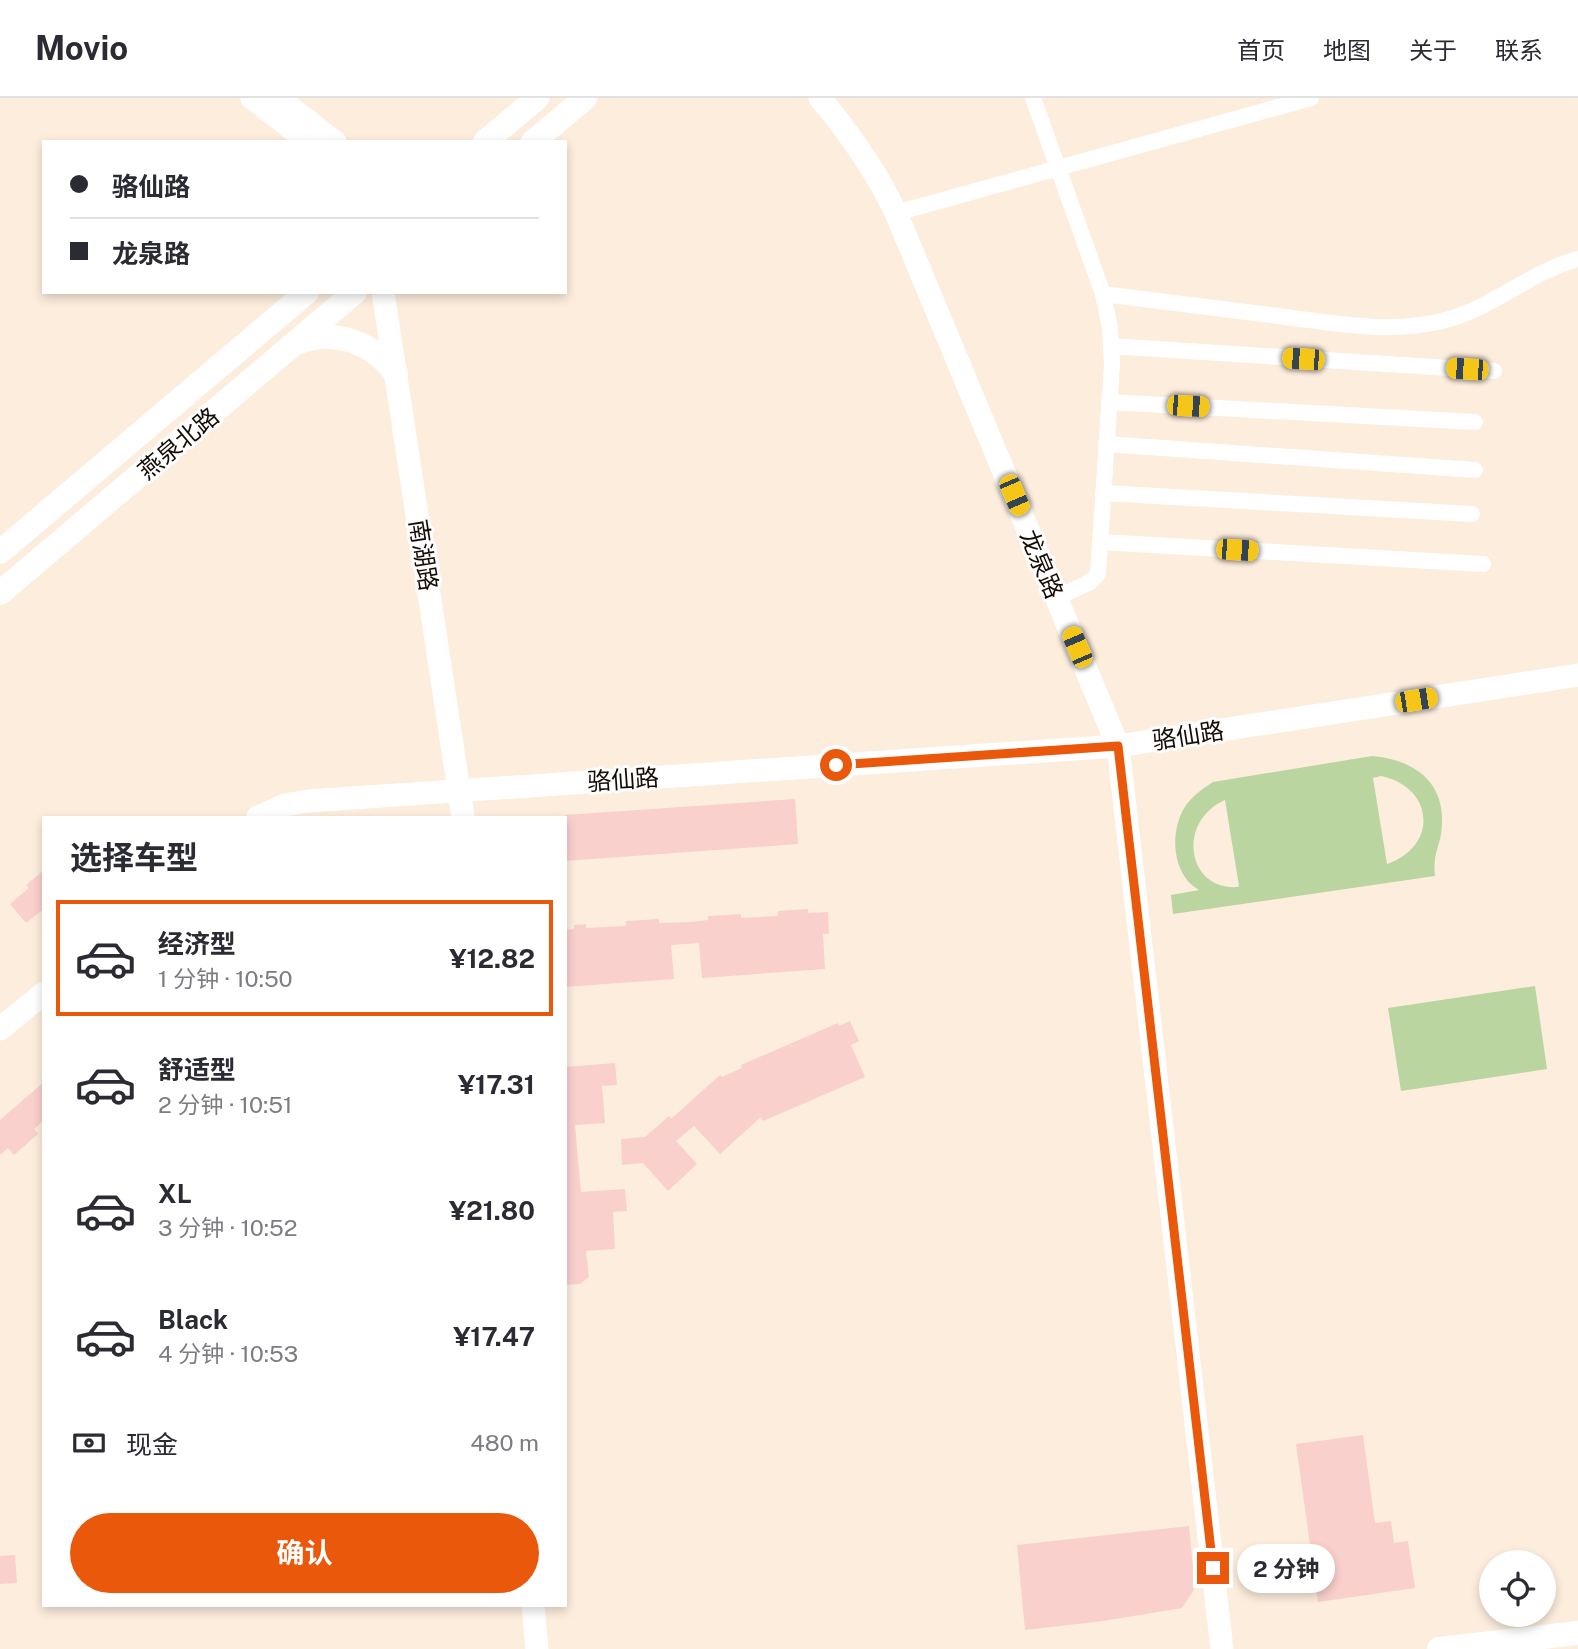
<!DOCTYPE html>
<html lang="zh">
<head>
<meta charset="utf-8">
<style>
  body { margin:0; font-family:"Public Sans","Noto Sans SC",sans-serif; background:#f7f7f7; color:#2b2b33; height:100vh; display:flex; flex-direction:column; font-size:26px; white-space:nowrap }
  * { box-sizing:border-box; margin:0 }
  p { font-size:23px; color:#7c7c81 }
  .icon { flex:none; width:38px; height:38px; fill:none; stroke:currentColor; stroke-width:2; stroke-linecap:round; stroke-linejoin:round }
  .map { position:relative; flex:1; overflow:hidden }
  .details { position:absolute; left:42px; top:718px; width:525px; height:791px; display:flex; flex-direction:column; background:#fff; border-radius:0px; box-shadow:0 4px 10px #0003 }
  .details>* { flex:none }
  .banner { position:absolute; left:42px; top:42px; width:525px; height:154px; border-radius:0px; box-shadow:0 4px 10px #0003; display:grid; align-content:center; height:154px; padding:0 28px; background:#fff }
  .controls { position:absolute; left:1479px; top:1452px; display:grid; gap:14px }
  .controls a { display:grid; place-items:center; width:77px; height:77px; border-radius:50%; background:#fff; box-shadow:0 4px 10px #0003; font-size:35px }
  .end { position:absolute; width:32px; height:32px; margin:-16px; border:9px solid #ea580c; background:#fff; box-shadow:0 0 0 4px #fff }
  .from { border-radius:50% }
  .bubble { position:absolute; height:49px; border-radius:24px; background:#fff; box-shadow:0 4px 10px #0003; font-size:23px; font-weight:700; line-height:49px; text-align:center }
  .car { position:absolute; width:21px; height:42px; margin:-21px -10px; border-radius:9px; box-shadow:0 0 5px 2px #0007; background:linear-gradient(#f5c518 24%,#345 0 40%,#f5c518 0 76%,#345 0 86%,#f5c518 0) }
  .banner b { display:flex; align-items:center; gap:24px; height:66px; font-size:26px }
  .banner b+b { border-top:2px solid #e1e1e2 }
  .banner i { width:18px; height:18px; background:#2b2b33 }
  ul { padding:0; list-style:none }
  li { display:flex; align-items:center; gap:21px; height:116px; margin:0 14px 10px; padding:0 14px; border:4px solid transparent; border-radius:0px }
  li div { flex:1 }
  li b { display:block; font-size:26px }
  li em { font-style:normal; font-weight:700 }
  li.on { border-color:#ea580c }
  li>.icon { width:63px; height:63px; stroke-width:1.5 }
  h2 { padding:0 28px; font-size:32px; line-height:84px }
  .pay { display:flex; align-items:center; gap:18px; height:77px; padding:0 28px; font-size:26px }
  .pay p { margin-inline-start:auto }
  .primary-button { display:flex; gap:14px; margin-top:auto; padding:14px 28px }
  .primary-button a { flex:1; height:80px; border-radius:42px; background:#ea580c; color:#fff; font-size:28px; font-weight:700; line-height:80px; text-align:center }
  header { display:flex; align-items:center; gap:42px; box-sizing:border-box; height:98px; padding:0 35px; background:#fff; border-bottom:2px solid #e1e1e2 }
  header strong { font-size:33px }
  nav { display:flex; gap:38px; margin-inline-start:auto; font-size:24px }
  .map>svg:first-child { display:block }
  .green { fill:#bbd5a1; fill-rule:evenodd }
  .building { fill:#fad0cd }
  .lines { fill:none; stroke-linecap:round; stroke-linejoin:round }
  .street { stroke:#fff; stroke-width:16 }
  .secondary { stroke:#fff; stroke-width:23 }
  .primary { stroke:#fff; stroke-width:24 }
  .route { stroke:#ea580c; stroke-width:9 }
  .labels { text-anchor:middle; dominant-baseline:central; stroke-width:6; stroke-linejoin:round; paint-order:stroke }
  .street-label { font-size:24px; fill:#150d05; stroke:#fdfdfd }
</style>
</head>
<body>
<header>
<strong>Movio</strong>
<nav><a>首页</a><a>地图</a><a>关于</a><a>联系</a></nav>
</header>
<div class="map">
<svg width="1578" height="1551" viewBox="0 0 1578 1551">
  <rect width="100%" height="100%" fill="#fdeddd"/>
  <g class="green">
    <path d="M1372,658C1410,661 1444,681 1442,725C1442,746 1432,754 1435,778L1173,816L1171,797L1199,792C1173,778 1170,738 1182,714C1189,700 1201,692 1213,684ZM1381,678C1434,689 1439,748 1387,766L1373,680ZM1225,702L1239,788L1238,789C1187,793 1176,724 1225,702Z"/>
    <path d="M1535,888L1547,971L1401,993L1388,910Z"/>
  </g>
  <g class="building">
    <path d="M795,701L798,746L565,763V717Z"/>
    <path d="M44,772V811L26,825L10,806L29,790L26,787Z"/>
    <path d="M808,811V815L828,814L829,836H823L825,871L702,880L699,845L671,847L674,881L565,889V832L574,831V827L586,826V830L626,828V823L659,821V825L691,824L708,822V818L741,816V820L778,818V813Z"/>
    <path d="M850,923L859,943L851,947L865,979L763,1023L761,1019L720,1056L694,1028L676,1043L697,1066L668,1093L643,1065L622,1067L621,1041L645,1039L669,1018L671,1021L720,977L722,979L742,970L741,967L838,925L839,928Z"/>
    <path d="M615,965L617,987L602,988L605,1025L575,1027L581,1094L625,1091L627,1113L613,1114L615,1151L586,1153L589,1179L580,1186L565,1187V969Z"/>
    <path d="M44,984V1022L34,1031L38,1036L14,1057L8,1050L0,1057V1022Z"/>
    <path d="M1363,1337L1375,1425L1391,1423L1394,1445L1408,1443L1415,1490L1318,1504L1296,1346Z"/>
    <path d="M1189,1428L1195,1490L1182,1510L1103,1523L1025,1532L1017,1447Z"/>
    <path d="M15,1457L17,1485L0,1486V1458Z"/>
  </g>
  <g class="lines">
    <g class="street">
      <path d="M1033,0L1103,196L1110,230L1112,266L1098,476L1090,484L1056,500"/>
      <path d="M896,115L1311,0"/>
      <path d="M1103,196C1161,203 1219,211 1278,218C1333,225 1388,236 1442,223C1492,211 1529,174 1578,161"/>
      <path d="M1111,248L1494,273"/>
      <path d="M1109,304L1475,324"/>
      <path d="M1106,346L1475,372"/>
      <path d="M1103,395L1472,416"/>
      <path d="M1100,444L1483,466"/>
    </g>
    <g class="secondary">
      <path d="M252,0L309,44"/>
      <path d="M278,0L335,44"/>
      <path d="M820,0C850,36 876,73 896,115L1118,648L1222,1551"/>
      <path d="M383,194L463,719"/>
      <path d="M258,719L285,707L308,703L1118,648L1578,577"/>
      <path d="M0,931L44,895"/>
      <path d="M533,1507L537,1551"/>
    </g>
    <g class="primary">
      <path d="M485,44L537,0"/>
      <path d="M533,44L585,0"/>
      <path d="M299,244C337,231 373,245 396,276"/>
      <path d="M0,454L307,194"/>
      <path d="M0,495L355,194"/>
      <path d="M1439,1551L1578,1535"/>
    </g>
  </g>
  <g class="lines">
    <path class="route" d="M836,667L1118,648L1213,1470"/>
  </g>
  <g class="labels">
    <g class="street-label">
      <text transform="translate(178 345) rotate(-40)">燕泉北路</text>
      <text transform="translate(424 457) rotate(81)">南湖路</text>
      <text transform="translate(1042 466) rotate(67)">龙泉路</text>
      <text transform="translate(1188 637) rotate(-9)">骆仙路</text>
      <text transform="translate(623 681) rotate(-4)">骆仙路</text>
    </g>
  </g>
</svg>
<div class="controls">
<a><svg class="icon" aria-label="locate" viewBox="0 0 24 24"><circle cx="12" cy="12" r="6"/><path d="M12 2v4M12 18v4M2 12h4M18 12h4"/></svg></a>
</div>
<i class="end from" style="left:836px;top:667px"></i>
<i class="end" style="left:1213px;top:1470px"></i>
<div class="bubble" style="left:1237px;top:1446px;width:98px">2 分钟</div>
<i class="car" style="left:1303px;top:261px;rotate:274deg"></i>
<i class="car" style="left:1467px;top:271px;rotate:274deg"></i>
<i class="car" style="left:1188px;top:308px;rotate:93deg"></i>
<i class="car" style="left:1014px;top:397px;rotate:157deg"></i>
<i class="car" style="left:1237px;top:452px;rotate:93deg"></i>
<i class="car" style="left:1077px;top:549px;rotate:337deg"></i>
<i class="car" style="left:1416px;top:602px;rotate:81deg"></i>
<div class="banner">
<b><i class="from"></i>骆仙路</b>
<b><i></i>龙泉路</b>
</div>
<section class="details">
<h2>选择车型</h2>
<ul>
<li class="on"><svg class="icon" aria-label="car" viewBox="0 0 24 24"><path d="M5 17H2v-5l4-1 3-4h7l3 4 3 1v5h-3M9 17h6M6 11h13"/><circle cx="7" cy="17" r="2"/><circle cx="17" cy="17" r="2"/></svg><div><b>经济型</b><p>1 分钟 · 10:50</p></div><em>¥12.82</em></li>
<li><svg class="icon" aria-label="car" viewBox="0 0 24 24"><path d="M5 17H2v-5l4-1 3-4h7l3 4 3 1v5h-3M9 17h6M6 11h13"/><circle cx="7" cy="17" r="2"/><circle cx="17" cy="17" r="2"/></svg><div><b>舒适型</b><p>2 分钟 · 10:51</p></div><em>¥17.31</em></li>
<li><svg class="icon" aria-label="car" viewBox="0 0 24 24"><path d="M5 17H2v-5l4-1 3-4h7l3 4 3 1v5h-3M9 17h6M6 11h13"/><circle cx="7" cy="17" r="2"/><circle cx="17" cy="17" r="2"/></svg><div><b>XL</b><p>3 分钟 · 10:52</p></div><em>¥21.80</em></li>
<li><svg class="icon" aria-label="car" viewBox="0 0 24 24"><path d="M5 17H2v-5l4-1 3-4h7l3 4 3 1v5h-3M9 17h6M6 11h13"/><circle cx="7" cy="17" r="2"/><circle cx="17" cy="17" r="2"/></svg><div><b>Black</b><p>4 分钟 · 10:53</p></div><em>¥17.47</em></li>
</ul>
<div class="pay"><svg class="icon" aria-label="cash" viewBox="0 0 24 24"><path d="M3 7h18v10H3z"/><circle cx="12" cy="12" r="2"/></svg>现金<p>480 m</p></div>
<div class="primary-button"><a>确认</a></div>
</section>
</div>
</body>
</html>
